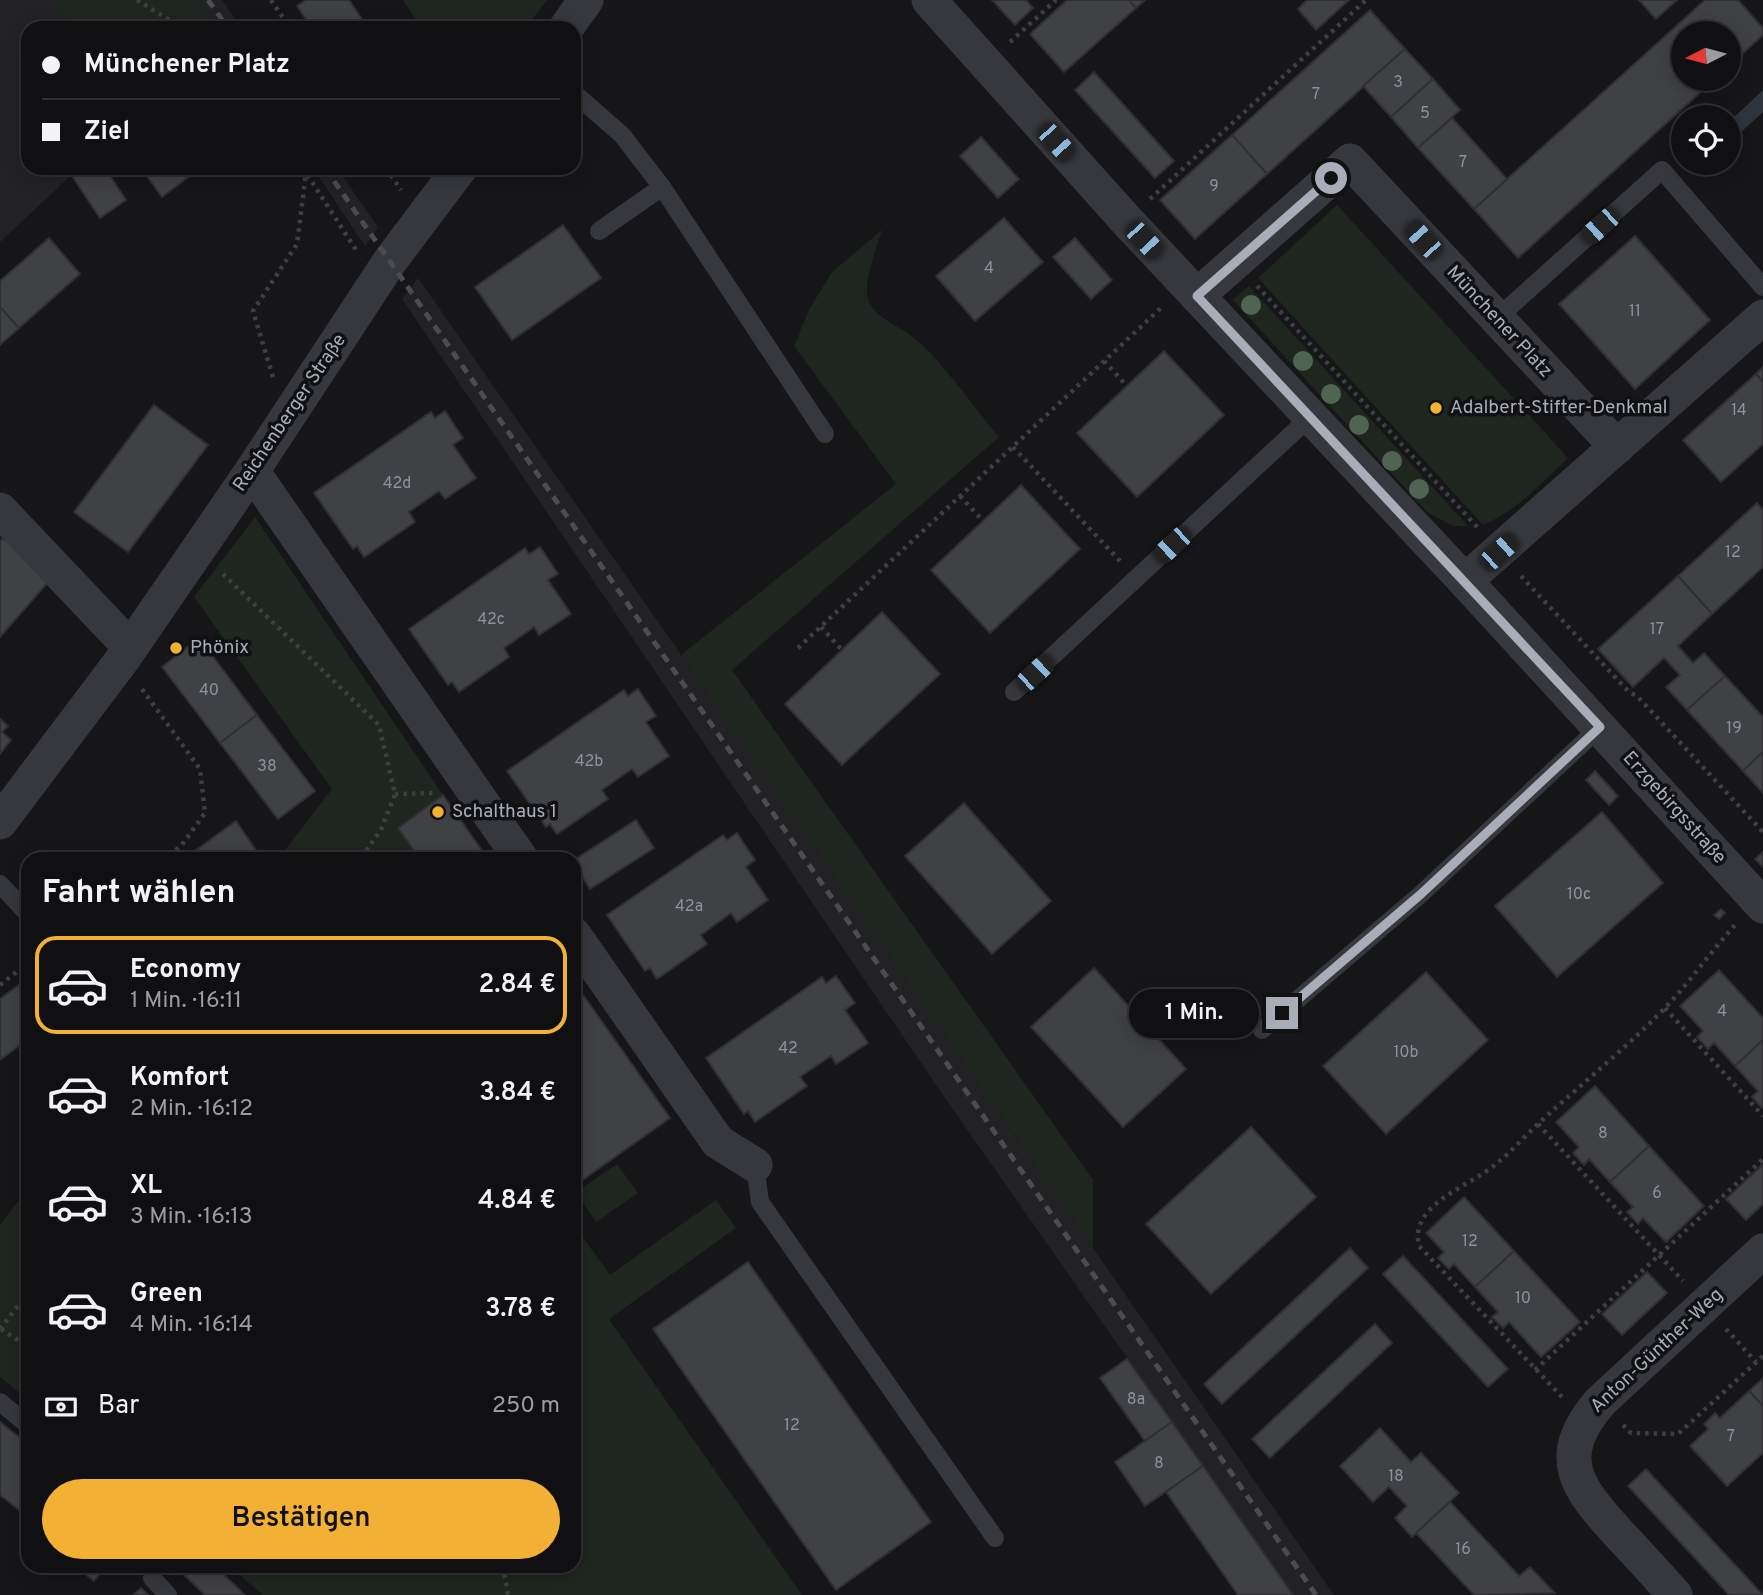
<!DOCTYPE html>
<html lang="de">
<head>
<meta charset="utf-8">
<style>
  body { margin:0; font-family:Overpass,sans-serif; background:#1e1e20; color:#f1f3f6; height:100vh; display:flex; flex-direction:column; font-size:26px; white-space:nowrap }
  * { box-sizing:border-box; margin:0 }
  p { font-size:23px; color:#9c9d9f }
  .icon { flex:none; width:38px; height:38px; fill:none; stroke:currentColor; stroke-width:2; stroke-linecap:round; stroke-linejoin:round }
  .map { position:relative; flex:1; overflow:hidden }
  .sheet { position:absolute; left:21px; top:852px; width:560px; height:721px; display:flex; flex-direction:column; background:#101012; border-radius:21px; box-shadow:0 4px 18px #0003,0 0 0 2px #303032 }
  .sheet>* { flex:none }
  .guide { position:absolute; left:21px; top:21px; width:560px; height:154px; border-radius:21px; box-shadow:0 4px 18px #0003,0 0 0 2px #303032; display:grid; align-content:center; height:154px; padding:0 21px; background:#101012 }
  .needle { width:46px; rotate:264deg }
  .fabs { position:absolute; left:1671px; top:21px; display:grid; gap:14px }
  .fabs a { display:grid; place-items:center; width:70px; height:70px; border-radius:50%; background:#101012; box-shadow:0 4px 18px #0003,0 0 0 2px #303032; font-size:35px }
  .end { position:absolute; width:32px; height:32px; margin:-16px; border:9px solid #a8adb8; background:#111; box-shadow:0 0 0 4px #111 }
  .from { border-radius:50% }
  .bubble { position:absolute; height:49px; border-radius:24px; background:#101012; box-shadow:0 4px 18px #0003,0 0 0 2px #303032; font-size:23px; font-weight:600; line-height:49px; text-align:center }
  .car { position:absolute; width:21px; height:42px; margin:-21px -10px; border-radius:9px; box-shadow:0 0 5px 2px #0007; background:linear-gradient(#222 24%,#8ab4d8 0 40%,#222 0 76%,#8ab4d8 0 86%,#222 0) }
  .guide b { display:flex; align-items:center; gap:24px; height:66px; font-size:26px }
  .guide b+b { border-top:2px solid #303032 }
  .guide i { width:18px; height:18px; background:#f1f3f6 }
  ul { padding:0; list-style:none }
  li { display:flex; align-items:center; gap:21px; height:98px; margin:0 14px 10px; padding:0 7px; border:4px solid transparent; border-radius:21px }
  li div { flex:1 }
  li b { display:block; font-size:26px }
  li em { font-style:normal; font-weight:600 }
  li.selected { border-color:#f2b134 }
  li>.icon { width:63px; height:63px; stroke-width:1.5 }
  h2 { padding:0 21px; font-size:32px; line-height:84px }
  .pay { display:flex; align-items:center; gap:18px; height:77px; padding:0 21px; font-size:26px }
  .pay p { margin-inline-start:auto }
  .primary-button { display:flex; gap:14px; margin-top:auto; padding:14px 21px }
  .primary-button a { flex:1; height:80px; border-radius:42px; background:#f2b134; color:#111; font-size:28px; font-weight:600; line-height:80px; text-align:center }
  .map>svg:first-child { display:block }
  .built { fill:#222225 }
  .green { fill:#1e261f }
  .water { fill:#2c353c }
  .building { fill:#404145; stroke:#303034; stroke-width:2 }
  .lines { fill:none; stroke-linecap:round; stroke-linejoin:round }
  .path { stroke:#3d3f44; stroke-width:4.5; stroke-dasharray:3.5 5; stroke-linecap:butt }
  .lane { stroke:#37383d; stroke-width:18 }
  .street { stroke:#37383d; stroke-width:35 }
  .rail { stroke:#4a4c52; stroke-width:5; stroke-dasharray:9 7; stroke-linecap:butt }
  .tree { fill:#506452 }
  .route { stroke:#a8adb8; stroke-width:9 }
  .poi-dot { fill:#f2b134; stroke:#111113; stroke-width:2.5 }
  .labels { text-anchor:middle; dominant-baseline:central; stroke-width:7; stroke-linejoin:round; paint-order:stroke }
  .number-label { font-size:16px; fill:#8e929b }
  .street-label { font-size:19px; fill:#a8adb8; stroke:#111113 }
  .poi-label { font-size:19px; fill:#a8adb8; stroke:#111113; text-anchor:start }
</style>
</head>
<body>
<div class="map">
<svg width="1763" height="1595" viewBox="0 0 1763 1595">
  <rect width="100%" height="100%" fill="#161618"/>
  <g class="built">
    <path d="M0,0H51L74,28H28V168H79L0,242Z"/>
    <path d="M199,0H222L242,28H219Z"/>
    <path d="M313,168H337L378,227L365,246Z"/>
    <path d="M418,278L707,692L1334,1595H1293L936,1085L402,299Z"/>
  </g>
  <g class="green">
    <path d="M51,0H199L219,28H74Z"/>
    <path d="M403,0H547L526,28H422Z"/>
    <path d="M1337,205L1568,458C1541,483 1517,511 1483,525L1258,278Z"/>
    <path d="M882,230C877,247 863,283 868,299C874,318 900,326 913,337C946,365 971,404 999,437L732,670L1093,1180V1248L681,655L896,484L794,346L810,308L832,272Z"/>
    <path d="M1249,286L1468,526H1453L1427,512L1233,300Z"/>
    <path d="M255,517L443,795L398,828L420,859H278L332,789L194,597Z"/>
    <path d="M617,1164L638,1193L596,1222L576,1192Z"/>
    <path d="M28,1188V1400L0,1377V1225Z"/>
    <path d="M716,1200L736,1228L609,1319L802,1595H263L229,1566H574V1225L610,1275Z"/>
  </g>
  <path class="water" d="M1763,90V112L1729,143V122Z"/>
  <g class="building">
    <path d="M306,0H349L368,28H312L297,6Z"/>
    <path d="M992,0H1026L1033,8L1015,25Z"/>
    <path d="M1067,0H1129L1136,8L1064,72L1030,34Z"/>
    <path d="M1129,0H1145L1136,8Z"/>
    <path d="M1307,0H1349L1316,30L1298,9Z"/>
    <path d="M1639,0H1677L1656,19Z"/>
    <path d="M1705,0H1738L1763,28V35L1729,66V33H1684V79H1715L1518,258L1474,209Z"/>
    <path d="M1370,10L1405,49L1267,174L1232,135Z"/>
    <path d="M1405,49L1433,79L1391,117L1363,86Z"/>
    <path d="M1094,72L1174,161L1155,178L1075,90Z"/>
    <path d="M1433,79L1460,110L1418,148L1391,117Z"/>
    <path d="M1452,118L1507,179L1474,209L1418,148Z"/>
    <path d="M1232,135L1267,174L1195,239L1160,200Z"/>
    <path d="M981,137L1019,179L998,198L960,156Z"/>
    <path d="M85,168H105L126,200L100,218L72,176Z"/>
    <path d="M141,168H200L162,197Z"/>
    <path d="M1004,218L1043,262L975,321L936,276Z"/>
    <path d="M563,225L601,278L512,340L475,287Z"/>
    <path d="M1635,236L1710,320L1635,389L1559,304Z"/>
    <path d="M49,238L80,274L19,328L0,307V281Z"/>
    <path d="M1075,238L1112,280L1091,299L1053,257Z"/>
    <path d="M0,307L19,328L0,345Z"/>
    <path d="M1164,351L1224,415L1137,497L1077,433Z"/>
    <path d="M1763,367V382L1756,374Z"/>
    <path d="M1756,374L1763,382V444L1721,482L1683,440Z"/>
    <path d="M154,405L208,445L128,552L74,512Z"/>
    <path d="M445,411L463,438L453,445L476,478L445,499L439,491L409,512L415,522L364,557L357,546L353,549L314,493L431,412L435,418Z"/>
    <path d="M1021,485L1080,549L990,633L931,570Z"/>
    <path d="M1757,503L1763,510V567L1712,614L1678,576Z"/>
    <path d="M3,538L50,580L0,637V541Z"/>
    <path d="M540,547L558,574L548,580L571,614L539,635L534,627L504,648L509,657L459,692L452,682L448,685L409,629L525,548L529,554Z"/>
    <path d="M1678,576L1712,614L1678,646L1693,663L1704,653L1725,676L1687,710L1666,687L1680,675L1664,658L1633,687L1598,649Z"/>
    <path d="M882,612L940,674L842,765L785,704Z"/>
    <path d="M199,638L257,715L220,743L162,667Z"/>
    <path d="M1725,676L1763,717V752L1743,771L1687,710Z"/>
    <path d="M638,689L656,716L646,722L669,756L638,777L632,769L602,790L608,799L557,834L550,824L546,827L507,771L624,690L628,696Z"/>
    <path d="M257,715L315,791L278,819L220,743Z"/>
    <path d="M0,719L8,726L2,732L11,740L0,754Z"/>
    <path d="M1763,752V793L1743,771Z"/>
    <path d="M1595,771L1618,796L1609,805L1586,780Z"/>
    <path d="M443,795L488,859H420L398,828Z"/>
    <path d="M964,803L1051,901L992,954L905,856Z"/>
    <path d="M1602,812L1663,883L1557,977L1495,906Z"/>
    <path d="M636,820L654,848L590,889L574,864V860Z"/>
    <path d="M236,821L262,859H184Z"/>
    <path d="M737,833L755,860L746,867L768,900L737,922L731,913L701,935L707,944L657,979L650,968L645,971L607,915L723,835L727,840Z"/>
    <path d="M1763,852V867L1755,859Z"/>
    <path d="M1721,909L1725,913L1719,919L1714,915Z"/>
    <path d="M1094,968L1186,1069L1123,1127L1031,1027Z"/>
    <path d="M1719,970L1763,1018V1040L1735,1066L1714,1043L1708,1049L1697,1037L1703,1031L1680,1006Z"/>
    <path d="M1426,972L1488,1040L1386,1134L1323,1066Z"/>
    <path d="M836,976L855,1003L845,1010L868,1043L836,1064L831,1056L800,1077L807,1086L755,1122L748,1111L744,1114L706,1058L822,977L826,983Z"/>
    <path d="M28,978V1039L0,1060V999Z"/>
    <path d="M574,982L670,1118L574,1186Z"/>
    <path d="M1763,1040V1107L1762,1108L1752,1097L1758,1091L1735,1066Z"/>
    <path d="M1595,1086L1649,1146L1610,1182L1589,1159L1584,1165L1573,1153L1579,1147L1556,1122Z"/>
    <path d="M1251,1127L1316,1197L1211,1294L1146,1224Z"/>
    <path d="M1649,1146L1704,1206L1666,1242L1643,1218L1638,1224L1627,1212L1633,1207L1610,1182Z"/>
    <path d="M1763,1164V1204L1746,1220L1726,1199Z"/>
    <path d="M1464,1197L1514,1251L1475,1287L1454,1264L1449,1269L1438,1258L1444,1252L1426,1233Z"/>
    <path d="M1350,1248L1368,1268L1222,1404L1204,1384Z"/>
    <path d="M1514,1251L1580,1322L1541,1357L1509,1322L1503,1328L1492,1317L1498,1312L1475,1287Z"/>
    <path d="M1403,1256L1508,1369L1488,1387L1383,1274Z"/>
    <path d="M748,1262L931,1522L836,1590L653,1329Z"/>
    <path d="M1647,1272L1667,1293L1622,1335L1602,1314Z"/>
    <path d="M1375,1324L1392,1343L1270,1458L1252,1439Z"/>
    <path d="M1127,1359L1172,1422L1145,1441L1100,1378Z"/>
    <path d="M1763,1378V1406L1749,1391Z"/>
    <path d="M1749,1391L1763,1406V1453L1727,1486L1690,1446L1708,1429L1704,1424L1715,1413L1720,1418Z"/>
    <path d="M0,1422L28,1444V1517L0,1495Z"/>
    <path d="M1172,1422L1203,1466L1145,1506L1115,1462Z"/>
    <path d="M1380,1428L1411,1462L1421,1453L1459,1493L1412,1537L1395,1518L1407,1506L1389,1487L1373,1502L1340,1466Z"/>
    <path d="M1203,1466L1293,1595H1238L1166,1492Z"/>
    <path d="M1646,1469L1763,1595H1729L1628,1486Z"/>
    <path d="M1450,1502L1519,1576L1530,1567L1555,1593L1474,1595L1416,1533Z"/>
    <path d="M81,1566H106L94,1581L79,1569Z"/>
    <path d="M175,1566H215L245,1595H205Z"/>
    <path d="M141,1588L148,1595H133Z"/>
  </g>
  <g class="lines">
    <g class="path">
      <path d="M137,0L182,28"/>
      <path d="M271,0L290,28"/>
      <path d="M1010,42L1056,0"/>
      <path d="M303,168L358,253"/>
      <path d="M386,168L401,190"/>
      <path d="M1150,199L1366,0"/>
      <path d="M1257,286L1478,528"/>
      <path d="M1104,361L1127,386"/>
      <path d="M273,377L253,311L297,244L306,173"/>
      <path d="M1013,447L1120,561"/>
      <path d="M960,496L983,521"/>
      <path d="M223,574L379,725L395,794L381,830L360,859"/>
      <path d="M1521,576L1628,691L1638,697L1763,832"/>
      <path d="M821,627L842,650"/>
      <path d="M798,648L1163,306"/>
      <path d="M142,689L200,769L205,813L181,846L164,859"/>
      <path d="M395,794L436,793"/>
      <path d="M0,985L28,963"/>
      <path d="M1665,1008L1763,1116"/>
      <path d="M1538,1124L1683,1281"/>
      <path d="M0,1329L28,1293"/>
      <path d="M1,1329L28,1347"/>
      <path d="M1726,1329L1756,1362"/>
      <path d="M1535,1370L1763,1159"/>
      <path d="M1562,1397L1419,1246C1409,1204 1469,1187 1496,1164C1511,1152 1524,1137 1538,1124C1580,1085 1624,1050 1664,1009C1690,982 1711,951 1736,924"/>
      <path d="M1623,1425L1631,1433L1678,1434L1763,1356"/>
      <path d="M393,1566L404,1569L426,1566"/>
      <path d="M503,1566L508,1595"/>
    </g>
    <g class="lane">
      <path d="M574,93L622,135L662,187L825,434"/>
      <path d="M599,231L662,187"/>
      <path d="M1496,319L1662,170L1763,287"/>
      <path d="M1014,692L1310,417"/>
      <path d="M0,884L28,914"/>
      <path d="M1262,1030L1421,894L1600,727"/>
      <path d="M755,1165L760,1202L995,1538"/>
      <path d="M0,1402L28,1425"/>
      <path d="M152,1578L168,1595"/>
    </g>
    <g class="street">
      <path d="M929,0L1127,221L1465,581L1763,906"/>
      <path d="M566,28L586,0"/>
      <path d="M1197,296L1350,161L1617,447"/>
      <path d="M252,471L521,859"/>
      <path d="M0,510L130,647"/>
      <path d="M1465,581L1763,317"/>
      <path d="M0,822L122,660L252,471L390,261L460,168"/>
      <path d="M574,935L718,1142L755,1165"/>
      <path d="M1675,1595C1657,1575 1639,1555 1620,1535C1577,1488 1552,1458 1600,1402L1763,1251"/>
    </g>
    <g class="rail">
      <path d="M208,0L228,28"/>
      <path d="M325,168L1316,1595"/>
    </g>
  </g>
  <g class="tree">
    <circle cx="1251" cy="305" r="10"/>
    <circle cx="1303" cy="361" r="10"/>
    <circle cx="1331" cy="394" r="10"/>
    <circle cx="1359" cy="425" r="10"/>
    <circle cx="1392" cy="461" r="10"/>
    <circle cx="1419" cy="489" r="10"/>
  </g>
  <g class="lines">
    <path class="route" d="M1282,1013L1421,894L1600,727L1197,296L1331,178"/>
  </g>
  <g class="poi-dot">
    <circle cx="1436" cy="408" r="7"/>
    <circle cx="176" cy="648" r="7"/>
    <circle cx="438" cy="812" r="7"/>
  </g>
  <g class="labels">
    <g class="number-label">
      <text x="1398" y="83">3</text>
      <text x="1316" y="95">7</text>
      <text x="1425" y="114">5</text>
      <text x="1463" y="163">7</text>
      <text x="1214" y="187">9</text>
      <text x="989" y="269">4</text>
      <text x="1635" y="312">11</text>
      <text x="1739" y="411">14</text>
      <text x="397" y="484">42d</text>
      <text x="1733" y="553">12</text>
      <text x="491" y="620">42c</text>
      <text x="1657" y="630">17</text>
      <text x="209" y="691">40</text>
      <text x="1734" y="729">19</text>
      <text x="589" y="762">42b</text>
      <text x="267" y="767">38</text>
      <text x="1579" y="895">10c</text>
      <text x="689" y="907">42a</text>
      <text x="1722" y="1012">4</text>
      <text x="788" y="1049">42</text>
      <text x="1406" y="1053">10b</text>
      <text x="1603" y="1134">8</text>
      <text x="1657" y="1194">6</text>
      <text x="1470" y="1242">12</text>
      <text x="1523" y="1299">10</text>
      <text x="1136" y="1400">8a</text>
      <text x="792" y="1426">12</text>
      <text x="1731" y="1437">7</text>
      <text x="1159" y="1464">8</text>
      <text x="1396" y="1477">18</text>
      <text x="1463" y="1550">16</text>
    </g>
    <g class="street-label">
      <text transform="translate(1499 322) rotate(47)">Münchener Platz</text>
      <text transform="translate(290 413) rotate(-56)">Reichenberger Straße</text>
      <text transform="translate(1674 808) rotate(48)">Erzgebirgsstraße</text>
      <text transform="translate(1657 1351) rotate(-43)">Anton-Günther-Weg</text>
    </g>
    <g class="poi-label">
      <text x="1450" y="408">Adalbert-Stifter-Denkmal</text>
      <text x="190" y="648">Phönix</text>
      <text x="452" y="812">Schalthaus 1</text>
    </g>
  </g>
</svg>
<div class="fabs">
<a><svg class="needle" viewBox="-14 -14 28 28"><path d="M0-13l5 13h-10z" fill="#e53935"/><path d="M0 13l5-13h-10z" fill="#9c9d9f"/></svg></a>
<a><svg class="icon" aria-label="locate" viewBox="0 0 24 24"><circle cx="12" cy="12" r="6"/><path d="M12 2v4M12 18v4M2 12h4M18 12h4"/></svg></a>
</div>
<i class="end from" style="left:1331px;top:178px"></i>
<i class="end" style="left:1282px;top:1013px"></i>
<div class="bubble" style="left:1129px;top:989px;width:130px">1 Min.</div>
<i class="car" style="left:1056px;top:142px;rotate:138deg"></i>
<i class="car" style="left:1600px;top:226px;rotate:228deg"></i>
<i class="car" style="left:1144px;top:240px;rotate:137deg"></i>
<i class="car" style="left:1423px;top:240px;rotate:318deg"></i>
<i class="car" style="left:1172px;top:545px;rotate:227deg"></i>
<i class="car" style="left:1499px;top:552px;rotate:48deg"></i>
<i class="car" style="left:1035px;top:673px;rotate:47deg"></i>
<div class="guide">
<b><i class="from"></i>Münchener Platz</b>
<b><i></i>Ziel</b>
</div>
<section class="sheet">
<h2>Fahrt wählen</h2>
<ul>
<li class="selected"><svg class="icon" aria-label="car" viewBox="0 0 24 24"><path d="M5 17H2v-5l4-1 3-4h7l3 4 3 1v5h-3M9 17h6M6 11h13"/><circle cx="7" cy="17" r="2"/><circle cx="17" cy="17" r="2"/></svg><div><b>Economy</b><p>1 Min. · 16:11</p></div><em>2.84 €</em></li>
<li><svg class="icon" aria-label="car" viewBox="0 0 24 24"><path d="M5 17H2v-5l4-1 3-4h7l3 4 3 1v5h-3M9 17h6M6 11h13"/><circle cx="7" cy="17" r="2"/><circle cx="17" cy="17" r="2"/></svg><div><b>Komfort</b><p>2 Min. · 16:12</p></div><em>3.84 €</em></li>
<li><svg class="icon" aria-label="car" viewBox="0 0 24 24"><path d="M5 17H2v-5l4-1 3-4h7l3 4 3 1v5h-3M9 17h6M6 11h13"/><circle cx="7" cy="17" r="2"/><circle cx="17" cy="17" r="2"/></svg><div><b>XL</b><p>3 Min. · 16:13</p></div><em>4.84 €</em></li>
<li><svg class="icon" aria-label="car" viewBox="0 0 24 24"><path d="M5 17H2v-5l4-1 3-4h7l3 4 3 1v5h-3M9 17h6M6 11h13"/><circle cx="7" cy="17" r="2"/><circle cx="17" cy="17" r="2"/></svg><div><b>Green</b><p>4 Min. · 16:14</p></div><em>3.78 €</em></li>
</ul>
<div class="pay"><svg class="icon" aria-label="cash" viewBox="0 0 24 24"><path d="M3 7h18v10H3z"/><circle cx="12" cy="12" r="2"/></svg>Bar<p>250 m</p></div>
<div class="primary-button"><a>Bestätigen</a></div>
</section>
</div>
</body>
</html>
